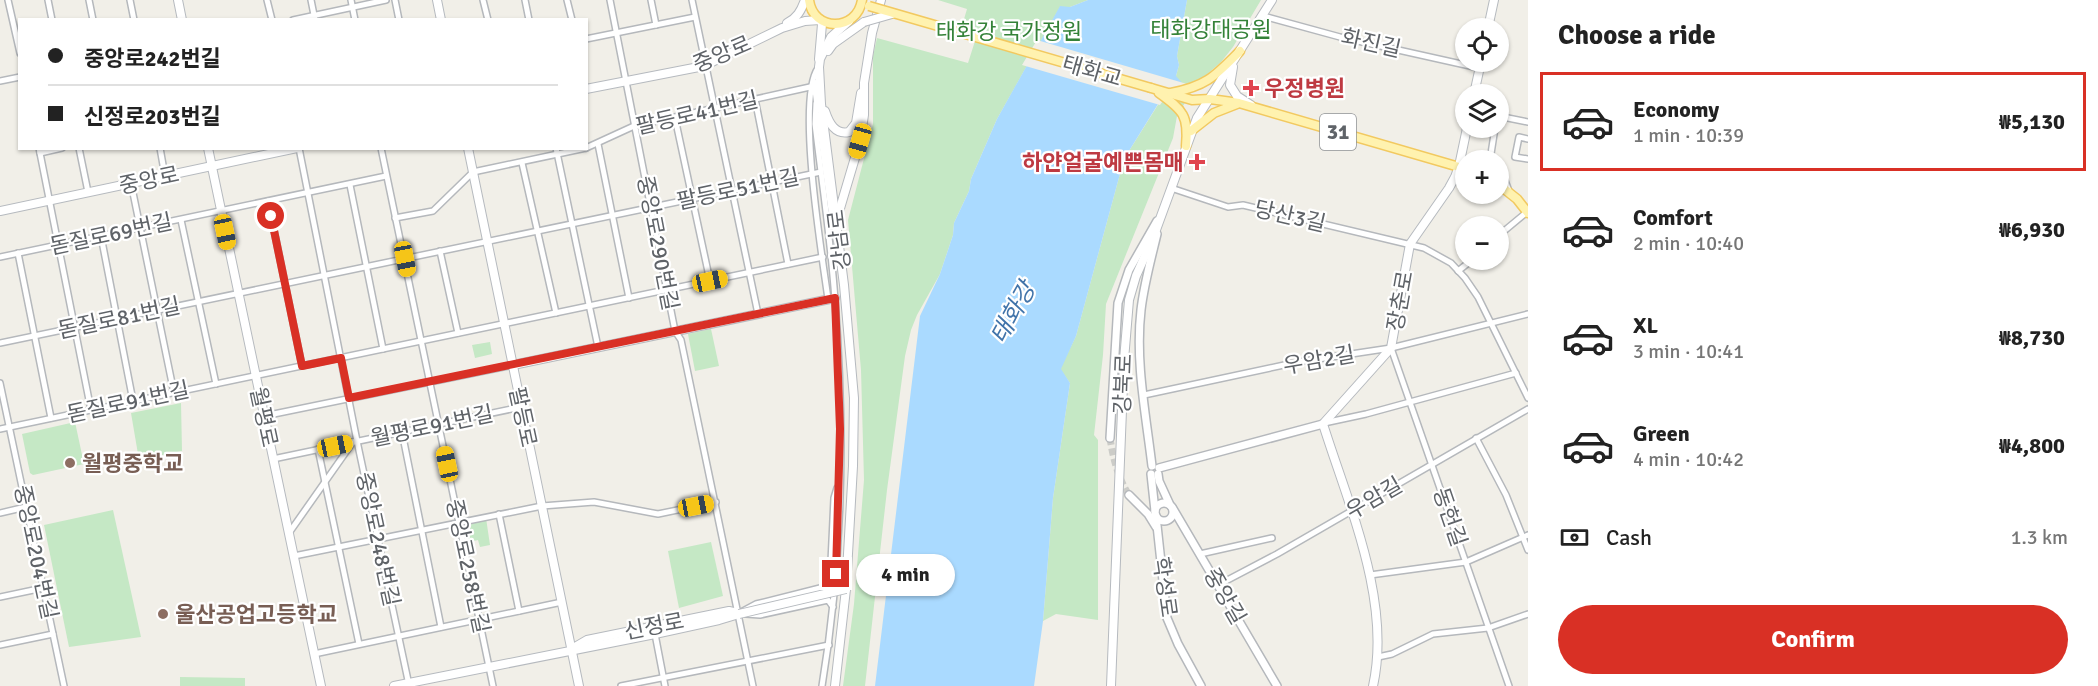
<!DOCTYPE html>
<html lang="en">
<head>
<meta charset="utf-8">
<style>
  body { margin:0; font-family:Signika,"Noto Sans KR",sans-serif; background:#f2f2f2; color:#222; height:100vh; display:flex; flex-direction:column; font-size:22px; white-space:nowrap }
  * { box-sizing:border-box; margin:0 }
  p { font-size:20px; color:#767676 }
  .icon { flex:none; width:33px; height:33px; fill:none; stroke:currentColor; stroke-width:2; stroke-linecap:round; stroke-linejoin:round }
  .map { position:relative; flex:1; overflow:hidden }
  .details { display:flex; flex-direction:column; background:#fff; width:570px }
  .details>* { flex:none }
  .guide { position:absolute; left:18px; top:18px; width:570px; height:132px; border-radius:0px; box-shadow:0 2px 4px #0004; display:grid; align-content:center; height:132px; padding:0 30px; background:#fff }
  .controls { position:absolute; left:1455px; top:18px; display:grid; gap:12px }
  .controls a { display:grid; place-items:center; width:54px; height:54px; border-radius:50%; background:#fff; box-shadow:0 2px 4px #0004; font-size:30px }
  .end { position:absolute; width:27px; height:27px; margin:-14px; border:8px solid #d93025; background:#fff; box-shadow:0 0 0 3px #fff }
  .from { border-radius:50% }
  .bubble { position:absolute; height:42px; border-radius:21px; background:#fff; box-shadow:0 2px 4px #0004; font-size:20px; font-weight:700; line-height:42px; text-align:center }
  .car { position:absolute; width:18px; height:36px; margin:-18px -9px; border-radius:8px; box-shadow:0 0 4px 2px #0007; background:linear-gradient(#f5c518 24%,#345 0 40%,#f5c518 0 76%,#345 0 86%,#f5c518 0) }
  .guide b { display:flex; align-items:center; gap:21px; height:57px; font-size:22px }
  .guide b+b { border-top:2px solid #e0e0e0 }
  .guide i { width:15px; height:15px; background:#222 }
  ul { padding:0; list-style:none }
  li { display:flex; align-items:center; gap:18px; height:99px; margin:0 12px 9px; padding:0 18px; border:3px solid transparent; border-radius:0px }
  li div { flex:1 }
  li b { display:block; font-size:22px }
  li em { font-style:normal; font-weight:700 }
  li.current { border-color:#d93025 }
  li>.icon { width:54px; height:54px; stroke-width:1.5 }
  h2 { padding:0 30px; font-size:27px; line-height:72px }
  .pay { display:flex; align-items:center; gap:15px; height:66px; padding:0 30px; font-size:22px }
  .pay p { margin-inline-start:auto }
  .action { display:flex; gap:12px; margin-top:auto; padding:12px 30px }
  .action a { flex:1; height:69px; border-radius:36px; background:#d93025; color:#fff; font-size:24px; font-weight:700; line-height:69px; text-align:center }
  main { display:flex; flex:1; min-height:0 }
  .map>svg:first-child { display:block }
  .green { fill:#c5e8c5 }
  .water { fill:#aadaff }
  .pier { fill:#f1efe8 }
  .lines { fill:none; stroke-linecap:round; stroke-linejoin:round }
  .tertiary-tunnel { stroke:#ccccc8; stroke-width:7; stroke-dasharray:7 3.5; stroke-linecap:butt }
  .minor-casing { stroke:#b5b8bc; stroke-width:8 }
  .tertiary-casing { stroke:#b5b8bc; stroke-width:10 }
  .secondary-casing { stroke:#b6babf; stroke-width:10 }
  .primary-casing { stroke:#f2c960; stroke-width:11 }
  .minor { stroke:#fff; stroke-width:5 }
  .tertiary { stroke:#fff; stroke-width:7 }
  .secondary { stroke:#fff; stroke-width:8 }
  .primary { stroke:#fff2af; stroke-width:8 }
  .secondary-bridge-casing { stroke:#b6babf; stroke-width:10; stroke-linecap:butt }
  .primary-bridge-casing { stroke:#f2c960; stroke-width:11; stroke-linecap:butt }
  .secondary-bridge { stroke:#fff; stroke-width:8 }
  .primary-bridge { stroke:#fff2af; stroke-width:8 }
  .route { stroke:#d93025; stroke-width:8 }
  .health-dot { fill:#e0444e; stroke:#fff; stroke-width:2 }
  .education-dot { fill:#8d6e63; stroke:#fff; stroke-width:2 }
  .labels { text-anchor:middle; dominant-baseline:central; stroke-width:4.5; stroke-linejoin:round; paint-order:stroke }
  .shield { fill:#fff; stroke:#8f9295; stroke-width:1.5 }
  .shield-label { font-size:21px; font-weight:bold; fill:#5f6368 }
  .park-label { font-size:22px; fill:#348238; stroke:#fff }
  .street-label { font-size:22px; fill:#5f6368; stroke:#fff }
  .health-label { font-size:22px; font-weight:bold; fill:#be3a42; stroke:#fff; text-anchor:start }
  .education-label { font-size:22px; font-weight:bold; fill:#785e54; stroke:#fff; text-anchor:start }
  .water-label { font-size:24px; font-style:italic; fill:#4174aa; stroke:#fff }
</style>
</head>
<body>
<main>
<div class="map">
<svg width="1528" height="686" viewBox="0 0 1528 686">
  <rect width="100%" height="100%" fill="#f1efe8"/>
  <g class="green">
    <path d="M938,0H1088L1070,7H1060L997,119L971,179L969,191L954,223L953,235L940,274L917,315L911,330L905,356L887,490L865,686H843L854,604L864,480L861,370L848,220L873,124V56L877,38L968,63L975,41L959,36L967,9Z"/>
    <path d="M1187,0H1261L1233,47L1221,62L1196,84L1177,116L1173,138L1106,304L1103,355L1094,435L1098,440V620L1056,614L1043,621L1053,498L1070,383L1060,369L1076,336L1124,159L1176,76L1179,65L1177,56Z"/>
    <path d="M711,329L719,366L695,371L688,334Z"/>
    <path d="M490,342L492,354L475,358L472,345Z"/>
    <path d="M181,403L182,451L139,460L131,413Z"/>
    <path d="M75,422L84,464L33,475L30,473L22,434Z"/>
    <path d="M113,510L141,637L69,647L44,525Z"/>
    <path d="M486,518L490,545L480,547L478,540L465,543L461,523Z"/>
    <path d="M711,542L723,596L679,608L668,551Z"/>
    <path d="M180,677L245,678V686H180Z"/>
  </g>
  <path class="water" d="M1088,0H1187L1177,56L1179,65L1176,76L1184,85L1168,88L1124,159L1076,336L1061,369L1070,383L1053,498L1043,621L1034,686H875L920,316L940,274L953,235L954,223L969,191L971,179L997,119L1060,6L1070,7Z"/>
  <path class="pier" d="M1037,40L1187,84V86L1184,88L1177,87L1170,91L1160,105L1022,65Z"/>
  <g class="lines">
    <path class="tertiary-tunnel" d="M1110,438C1113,458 1118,478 1129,495"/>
    <g class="minor-casing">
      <g id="minor">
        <path d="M8,0L20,53"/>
        <path d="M48,0L52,20"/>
        <path d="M89,0L93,20"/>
        <path d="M130,0L134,20"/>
        <path d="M267,0L272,20"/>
        <path d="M311,0L315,20"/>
        <path d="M351,0L355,20"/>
        <path d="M395,0L399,20"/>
        <path d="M483,0L488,20"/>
        <path d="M525,0L529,20"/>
        <path d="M567,0L572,20"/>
        <path d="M610,0L675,331L681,340L753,686"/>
        <path d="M651,0L656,25"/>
        <path d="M692,0L758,314"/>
        <path d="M1263,16L1340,37L1479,68"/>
        <path d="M293,20L386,0"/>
        <path d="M586,39L695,17"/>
        <path d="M818,68C796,99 822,255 828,299"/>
        <path d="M0,81L20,77"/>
        <path d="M814,82L817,106"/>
        <path d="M755,99L788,264"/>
        <path d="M816,103L815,124C822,182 831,241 835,300C845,428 843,560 822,686"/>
        <path d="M818,115L833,225"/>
        <path d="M1498,116L1528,122"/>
        <path d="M675,118L710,281"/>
        <path d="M1528,139L1519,137L1515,157L1528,159"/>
        <path d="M598,144L629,298"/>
        <path d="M39,148L91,410"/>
        <path d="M79,148L88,192"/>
        <path d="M160,148L165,176"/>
        <path d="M299,148L357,441L409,685"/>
        <path d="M381,148L493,686"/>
        <path d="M556,148L598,347"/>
        <path d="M586,148L634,126L810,87"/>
        <path d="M40,153L62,148"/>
        <path d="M1490,160L1495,128"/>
        <path d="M522,163L556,313"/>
        <path d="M1498,171L1504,178L1509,191"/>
        <path d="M131,183L174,393"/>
        <path d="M350,185L383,349"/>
        <path d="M1171,188L1228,207L1243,205L1424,248L1451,263L1465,278L1478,297L1528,398"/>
        <path d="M268,201L302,366"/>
        <path d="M395,218L433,211L473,172L586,148"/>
        <path d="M181,220L216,384"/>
        <path d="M101,236L133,401"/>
        <path d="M1498,236L1527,212"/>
        <path d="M440,251L458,333"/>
        <path d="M18,253L51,418"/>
        <path d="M0,257L386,176"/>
        <path d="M1458,271L1472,260"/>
        <path d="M0,343L821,172"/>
        <path d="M1391,348L1509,686"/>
        <path d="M0,383L64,686"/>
        <path d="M1144,395L1298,362L1391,348L1528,314"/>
        <path d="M264,416L513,365"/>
        <path d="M1324,423L1366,414L1516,373"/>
        <path d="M0,429L823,257"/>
        <path d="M402,432L441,627"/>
        <path d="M1476,438L1506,495L1528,550"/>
        <path d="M318,449L359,644"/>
        <path d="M273,459L521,407"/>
        <path d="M0,513L26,507"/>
        <path d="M499,514L519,611"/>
        <path d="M289,533L353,442"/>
        <path d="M1200,554L1272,538"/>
        <path d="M294,556L542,506L594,502L658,514L716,502"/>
        <path d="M1370,575L1466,562L1528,535"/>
        <path d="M1218,585L1277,554L1528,409"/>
        <path d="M0,597L43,588"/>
        <path d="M743,611L756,604L828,586L830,583L834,498L837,488"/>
        <path d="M746,614L760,615L828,600L833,607"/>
        <path d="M655,634L665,686"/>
        <path d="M0,645L53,634"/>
        <path d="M314,654L562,602"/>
        <path d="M1378,657L1392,654L1433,634L1488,628L1528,614"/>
        <path d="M621,686L829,645"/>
      </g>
    </g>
    <g class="tertiary-casing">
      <g id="tertiary">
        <path d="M1110,438L1118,303L1129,270L1157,221"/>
        <path d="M1152,466C1146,415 1135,361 1141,310C1144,284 1151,259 1157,234"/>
        <path d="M1159,468L1323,424"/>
        <path d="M1151,474L1155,511"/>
        <path d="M1158,474L1159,481L1170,505"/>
        <path d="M1129,495L1148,514L1156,527"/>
        <circle cx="1164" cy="512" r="9"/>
        <path d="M1172,507L1277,686"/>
        <path d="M1156,516L1167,618L1178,644L1201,686"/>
      </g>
    </g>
    <g class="secondary-casing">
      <g id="secondary">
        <path d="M178,0L182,20"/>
        <path d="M437,0L441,20"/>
        <path d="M787,23C797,18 801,11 805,0"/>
        <path d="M1488,28L1494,0"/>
        <path d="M828,51L833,44L864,22"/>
        <path d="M1233,67L1230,85L1237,96L1251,105"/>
        <path d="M586,89L704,66L782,28L805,21L820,20L822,24L819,59"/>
        <path d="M1474,94L1481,62"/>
        <path d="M825,111C829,123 835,135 849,132L856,123L861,93"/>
        <path d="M208,148L321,686"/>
        <path d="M468,148L579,686"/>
        <path d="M0,211L297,148"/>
        <path d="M838,215L860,141L864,115V83L872,33L881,0"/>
        <path d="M513,365L835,298"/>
        <path d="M575,647L587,640L729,611L738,613"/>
        <path d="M394,686L655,634L719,620L739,614"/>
        <path d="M835,686L846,589L853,466L854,398L844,285L821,104L819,67L820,59L831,37L849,21"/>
        <path d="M1111,686L1124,360L1129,300L1136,276L1153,238L1197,118L1272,0"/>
        <path d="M1373,686C1392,601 1348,504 1323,424L1391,348L1410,244L1449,188L1455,177L1459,166L1467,128"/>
      </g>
    </g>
    <g class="primary-casing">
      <g id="primary">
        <path d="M809,0C813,32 857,32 862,0"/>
        <path d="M1151,88L1192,100L1210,99L1239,103L1466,169"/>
        <path d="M1159,93C1183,110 1189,116 1186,146"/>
        <path d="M1171,93C1207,86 1215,76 1240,51"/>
        <path d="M1191,131L1214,113L1237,104"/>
        <path d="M1498,184L1517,199L1528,213"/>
      </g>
    </g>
    <use href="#minor" class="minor"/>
    <use href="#tertiary" class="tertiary"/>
    <use href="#secondary" class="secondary"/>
    <use href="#primary" class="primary"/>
    <g class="secondary-bridge-casing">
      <g id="secondary-bridge">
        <path d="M864,22L892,14"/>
        <path d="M739,614L846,589"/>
      </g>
    </g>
    <g class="primary-bridge-casing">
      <path id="primary-bridge" d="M869,6L1151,88"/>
    </g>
    <use href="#secondary-bridge" class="secondary-bridge"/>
    <use href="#primary-bridge" class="primary-bridge"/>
  </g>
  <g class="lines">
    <path class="route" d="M271,216L302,366L341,358L349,398L835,298L840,429L836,574"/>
  </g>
  <g class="health-dot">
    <path d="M1248 79h6v6h6v6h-6v6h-6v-6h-6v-6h6z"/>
    <path d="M1194 153h6v6h6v6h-6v6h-6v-6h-6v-6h6z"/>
  </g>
  <g class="education-dot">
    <circle cx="70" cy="463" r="6"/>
    <circle cx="163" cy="614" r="6"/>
  </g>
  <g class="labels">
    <rect class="shield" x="1320" y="114" width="36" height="36" rx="4.5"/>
    <g class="shield-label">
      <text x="1338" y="132">31</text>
    </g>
    <g class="park-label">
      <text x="1211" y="29">태화강대공원</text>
      <text x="1009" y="31">태화강 국가정원</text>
    </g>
    <g class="street-label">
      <text transform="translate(1371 43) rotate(13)">화진길</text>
      <text transform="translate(722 54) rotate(-23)">중앙로</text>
      <text transform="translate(1092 71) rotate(16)">태화교</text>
      <text transform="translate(697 113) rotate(-13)">팔등로41번길</text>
      <text transform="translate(149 180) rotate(-12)">중앙로</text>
      <text transform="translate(738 189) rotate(-12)">팔등로51번길</text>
      <text transform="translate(1290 216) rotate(13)">당산3길</text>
      <text transform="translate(111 234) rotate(-12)">돋질로69번길</text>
      <text transform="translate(839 240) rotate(-97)">강남로</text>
      <text transform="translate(658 243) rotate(79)">중앙로290번길</text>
      <text transform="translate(1400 301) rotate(-80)">장춘로</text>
      <text transform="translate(119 318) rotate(-12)">돋질로81번길</text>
      <text transform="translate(1319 360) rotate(-10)">우암2길</text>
      <text transform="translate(1123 384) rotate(-88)">강북로</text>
      <text transform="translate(128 402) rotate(-12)">돋질로91번길</text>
      <text transform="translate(264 417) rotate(78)">월평로</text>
      <text transform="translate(523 417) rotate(78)">팔등로</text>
      <text transform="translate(432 426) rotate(-12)">월평로91번길</text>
      <text transform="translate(1374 498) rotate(-30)">우암길</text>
      <text transform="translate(1450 517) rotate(71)">동헌길</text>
      <text transform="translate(378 539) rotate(78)">중앙로248번길</text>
      <text transform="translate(36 552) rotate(78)">중앙로204번길</text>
      <text transform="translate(468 566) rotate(78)">중앙로258번길</text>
      <text transform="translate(1165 587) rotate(82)">학성로</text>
      <text transform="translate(1225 596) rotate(60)">중앙길</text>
      <text transform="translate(654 626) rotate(-11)">신정로</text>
    </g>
    <g class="health-label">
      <text x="1264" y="88">우정병원</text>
      <text x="1184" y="162" text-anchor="end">하얀얼굴예쁜몸매</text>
    </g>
    <g class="education-label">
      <text x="82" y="463">월평중학교</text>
      <text x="175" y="614">울산공업고등학교</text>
    </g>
    <g class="water-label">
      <text transform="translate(1013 313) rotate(-61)">태화강</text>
    </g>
  </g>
</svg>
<div class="controls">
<a><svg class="icon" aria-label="locate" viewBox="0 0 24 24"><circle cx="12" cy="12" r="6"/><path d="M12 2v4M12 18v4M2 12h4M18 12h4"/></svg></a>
<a><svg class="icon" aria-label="layers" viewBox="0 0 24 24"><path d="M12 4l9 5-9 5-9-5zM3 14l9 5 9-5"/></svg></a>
<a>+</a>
<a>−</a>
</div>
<i class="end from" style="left:271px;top:216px"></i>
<i class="end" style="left:836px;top:574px"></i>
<div class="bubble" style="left:856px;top:554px;width:99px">4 min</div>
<i class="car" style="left:860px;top:141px;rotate:196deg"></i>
<i class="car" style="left:225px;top:232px;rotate:168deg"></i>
<i class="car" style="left:405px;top:259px;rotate:169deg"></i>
<i class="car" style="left:710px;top:281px;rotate:78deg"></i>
<i class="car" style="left:335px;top:446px;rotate:78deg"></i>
<i class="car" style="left:447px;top:464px;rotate:348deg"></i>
<i class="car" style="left:696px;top:506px;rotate:79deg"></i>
<div class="guide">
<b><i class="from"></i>중앙로242번길</b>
<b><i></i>신정로203번길</b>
</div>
</div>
<section class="details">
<h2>Choose a ride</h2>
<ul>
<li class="current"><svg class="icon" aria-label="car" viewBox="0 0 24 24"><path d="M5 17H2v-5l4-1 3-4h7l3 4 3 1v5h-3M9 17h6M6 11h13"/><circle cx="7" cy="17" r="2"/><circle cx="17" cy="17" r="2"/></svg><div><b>Economy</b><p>1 min · 10:39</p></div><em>₩5,130</em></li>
<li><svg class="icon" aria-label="car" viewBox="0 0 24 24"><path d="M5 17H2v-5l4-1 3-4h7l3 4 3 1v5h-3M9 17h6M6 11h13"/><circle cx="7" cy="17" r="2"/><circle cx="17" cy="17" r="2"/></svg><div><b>Comfort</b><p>2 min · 10:40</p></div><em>₩6,930</em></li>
<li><svg class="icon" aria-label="car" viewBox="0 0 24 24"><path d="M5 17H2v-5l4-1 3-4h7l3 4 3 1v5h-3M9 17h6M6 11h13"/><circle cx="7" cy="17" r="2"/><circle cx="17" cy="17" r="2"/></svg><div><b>XL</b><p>3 min · 10:41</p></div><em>₩8,730</em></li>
<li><svg class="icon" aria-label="car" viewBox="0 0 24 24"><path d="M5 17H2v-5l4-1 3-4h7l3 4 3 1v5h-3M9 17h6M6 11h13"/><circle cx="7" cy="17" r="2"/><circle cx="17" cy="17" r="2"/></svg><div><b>Green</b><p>4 min · 10:42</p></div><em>₩4,800</em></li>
</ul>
<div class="pay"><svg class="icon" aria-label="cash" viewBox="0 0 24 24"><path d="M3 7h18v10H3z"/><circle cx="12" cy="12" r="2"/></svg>Cash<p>1.3 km</p></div>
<div class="action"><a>Confirm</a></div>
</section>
</main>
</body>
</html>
